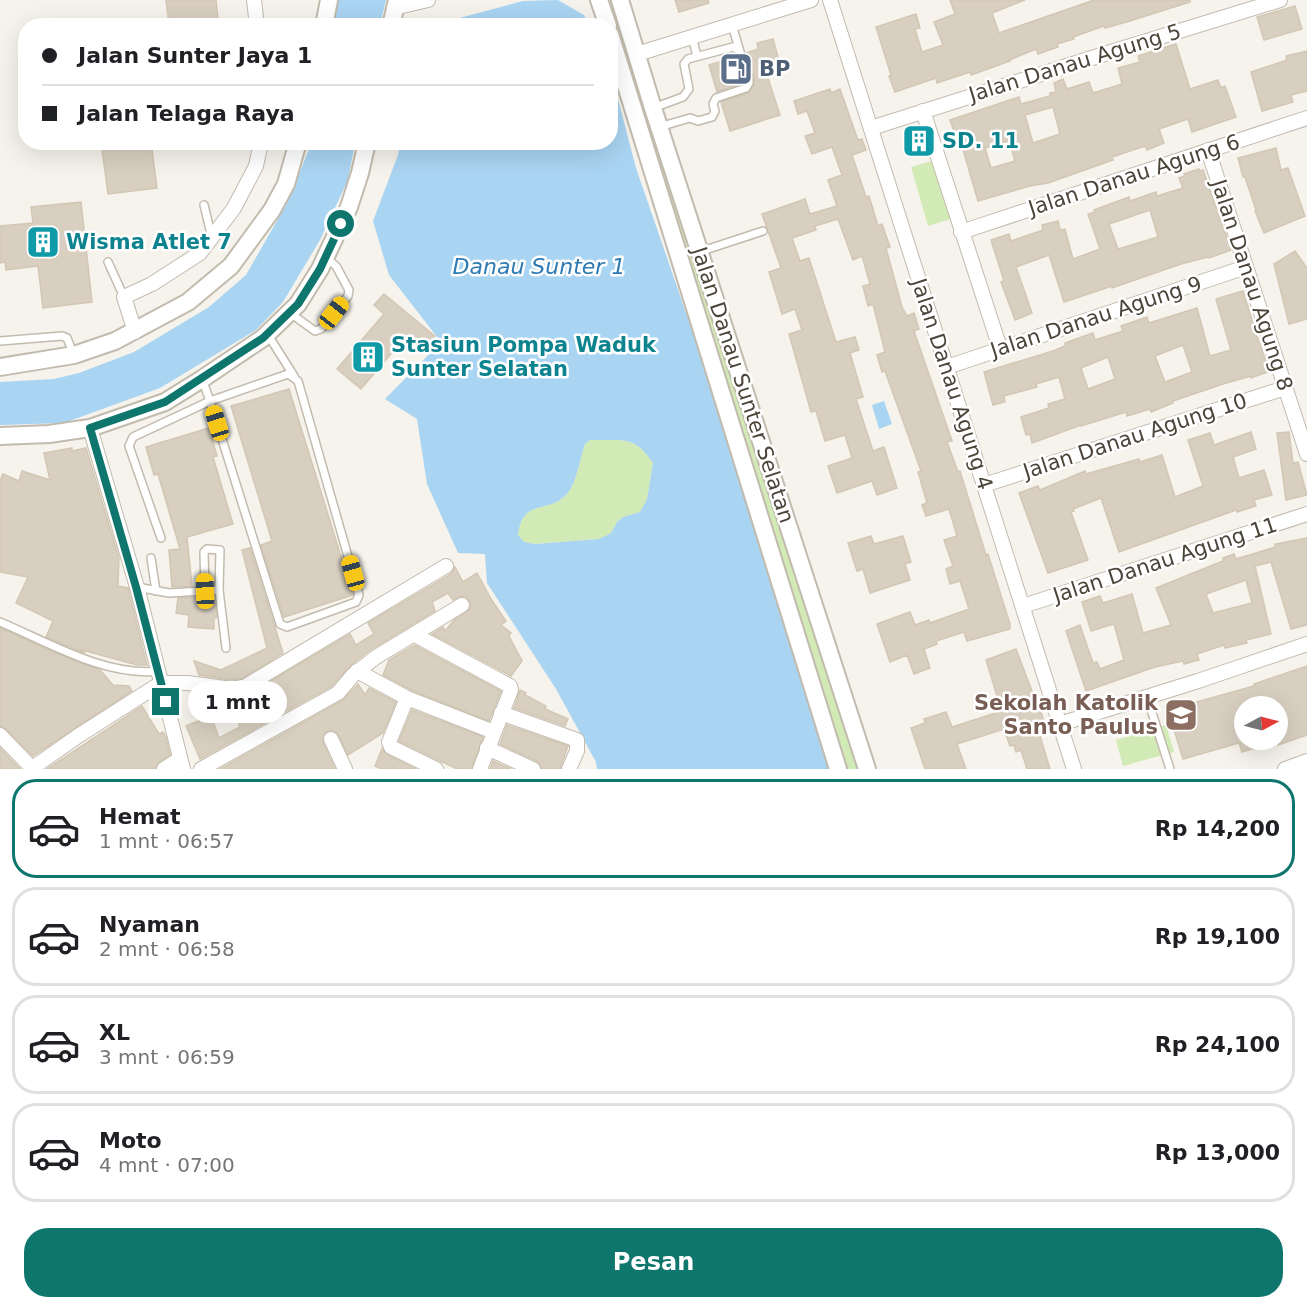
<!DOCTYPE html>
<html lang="id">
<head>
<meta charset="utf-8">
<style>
  body { margin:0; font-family:"DejaVu Sans",sans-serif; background:#f6f6f6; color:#202124; height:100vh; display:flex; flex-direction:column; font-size:22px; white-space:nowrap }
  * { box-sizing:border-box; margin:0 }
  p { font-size:20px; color:#757577 }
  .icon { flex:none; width:33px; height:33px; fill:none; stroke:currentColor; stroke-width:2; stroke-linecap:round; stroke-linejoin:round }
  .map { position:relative; height:769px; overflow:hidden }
  .panel { display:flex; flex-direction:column; background:#fff; flex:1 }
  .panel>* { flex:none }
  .banner { position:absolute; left:18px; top:18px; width:600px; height:132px; border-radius:24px; box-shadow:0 6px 24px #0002; display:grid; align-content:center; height:132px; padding:0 24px; background:#fff }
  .needle { width:39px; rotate:83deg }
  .buttons { position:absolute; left:1234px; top:696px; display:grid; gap:12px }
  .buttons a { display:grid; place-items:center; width:54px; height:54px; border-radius:50%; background:#fff; box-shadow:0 6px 24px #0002; font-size:30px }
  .end { position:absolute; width:27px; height:27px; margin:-14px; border:8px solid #0f766e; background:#fff; box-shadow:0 0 0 3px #fff }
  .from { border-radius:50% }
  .bubble { position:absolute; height:42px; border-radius:21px; background:#fff; box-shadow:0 6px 24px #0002; font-size:20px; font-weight:600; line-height:42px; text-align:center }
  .car { position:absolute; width:18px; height:36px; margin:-18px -9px; border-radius:8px; box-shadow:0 0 4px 2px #0007; background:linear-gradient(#f5c518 24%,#345 0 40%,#f5c518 0 76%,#345 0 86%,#f5c518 0) }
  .banner b { display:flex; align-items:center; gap:21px; height:57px; font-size:22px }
  .banner b+b { border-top:2px solid #e0e0e0 }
  .banner i { width:15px; height:15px; background:#202124 }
  ul { padding:10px 0 0; list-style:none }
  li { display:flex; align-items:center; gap:18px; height:99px; margin:0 12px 9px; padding:0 12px; border:3px solid #e0e0e0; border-radius:24px }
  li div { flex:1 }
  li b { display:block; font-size:22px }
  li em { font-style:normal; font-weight:600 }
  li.current { border-color:#0f766e }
  li>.icon { width:54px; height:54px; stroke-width:1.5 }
  .cta { display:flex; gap:12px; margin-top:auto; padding:12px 24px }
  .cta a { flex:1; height:69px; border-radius:24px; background:#0f766e; color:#fff; font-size:24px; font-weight:600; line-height:69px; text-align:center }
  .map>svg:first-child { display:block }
  .green { fill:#d2eab5 }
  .water { fill:#a9d4f2; fill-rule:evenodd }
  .building { fill:#d8cfc1; stroke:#d3c7b4; stroke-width:1.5; fill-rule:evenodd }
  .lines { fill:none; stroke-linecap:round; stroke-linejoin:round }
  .service-casing { stroke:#c2bbae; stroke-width:10 }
  .minor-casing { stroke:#c2bbae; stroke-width:16 }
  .tertiary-casing { stroke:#c2bbae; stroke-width:20 }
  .service { stroke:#fff; stroke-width:7 }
  .minor { stroke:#fff; stroke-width:14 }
  .tertiary { stroke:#fff; stroke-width:16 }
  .route { stroke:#0f766e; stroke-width:8 }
  .labels { text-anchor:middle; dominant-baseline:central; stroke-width:5; stroke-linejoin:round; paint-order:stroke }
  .street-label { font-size:21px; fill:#4b4439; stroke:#fff }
  .service-label { font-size:21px; font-weight:bold; fill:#4e5e75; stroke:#fff; text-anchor:start }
  .culture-label { font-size:21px; font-weight:bold; fill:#0d838f; stroke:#fff; text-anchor:start }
  .education-label { font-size:21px; font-weight:bold; fill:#785e54; stroke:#fff; text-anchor:end }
  .water-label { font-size:22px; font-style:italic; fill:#2e7ab2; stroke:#fff }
</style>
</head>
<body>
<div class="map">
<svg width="1307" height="769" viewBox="0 0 1307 769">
  <rect width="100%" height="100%" fill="#f6f3ec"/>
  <g class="green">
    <path d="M601,0H622L867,769H838Z"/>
    <path d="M935,160L951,219L928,226L911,167Z"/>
    <path d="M590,440C622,441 634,434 653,463L647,499L640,512L623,517L617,522L611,533L599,539L535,544L524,542L518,535C523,498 545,514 565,496C576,487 580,458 585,444Z"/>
    <path d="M1166,725L1174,752L1123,766L1116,740Z"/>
  </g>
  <g class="water">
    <path d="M338,0H386L380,25H333Z"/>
    <path d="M558,0L584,15L589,25H440L456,19L523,1Z"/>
    <path d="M611,72L636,168L704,365L829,769H597L596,762L556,689L487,583L485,554L458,553L427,484L417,419L385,399L441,342L389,275L373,221L398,155L400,143L610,142ZM590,440C622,441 634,434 653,463L647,499L640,512L623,517L617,522L611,533L599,539L535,544L524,542L518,535C523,498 546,514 565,496C576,487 580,458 585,444Z"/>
    <path d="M310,143H355L348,180L320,240L283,302L256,330L160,388L64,423L0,425V382L54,379L79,373L134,352L209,307L246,275L286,205L308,152Z"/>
    <path d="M884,401L892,424L879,429L872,405Z"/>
  </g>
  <g class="building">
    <path d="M166,0H216L218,18L169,23Z"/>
    <path d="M675,0H708L709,3L679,12Z"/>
    <path d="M950,0H1025L992,13L999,33L1094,0H1190V2L1130,21L1105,28L1104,26L1073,37L1074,39L1057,44L1058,47L1038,54L1036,49L1009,60L1010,61L971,75L970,72L937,83L936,78L895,92L889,76L891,75L876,27L916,14L920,28L915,29L922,52L943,45L934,22L955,14Z"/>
    <path d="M1295,6L1302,29L1264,40L1257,17Z"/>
    <path d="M773,39L781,68L766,72L780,115L730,131L721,102L748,93L754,85V76L751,73H747L742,83L717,92L709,65L736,57L739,60H743L746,53L758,49L757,43Z"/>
    <path d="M1176,44L1190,89L1218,80L1221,88L1225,86L1236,117L1192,132L1188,119L1159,129L1164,143L1147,150L1145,146L1112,157L1113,160L1048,183L1030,186L978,201L959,136L956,137L950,120L1019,97L1021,104L1050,96V93L1056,92L1054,83L1063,79L1067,89L1089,82L1093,93L1122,84L1118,68L1140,62L1138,56ZM1053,107L1060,134L1033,143L1025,115ZM1009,141L1015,161L991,168L985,148Z"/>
    <path d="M1307,51V91L1291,95L1293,102L1262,111L1251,72L1287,60L1286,56Z"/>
    <path d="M830,89L831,93L840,89L858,140L862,139L866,150L852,155L866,197L869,196L878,226L882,224L890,247L886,248L902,307L907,316L914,313L919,329L914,331L952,441L947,442L958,472L960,471L986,555L988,554L1010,624V629L967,641L964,632L936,641L937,644L924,649L930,668L914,674L907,655L890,662L877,624L910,612L915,625L929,620L930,623L969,609L960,581L950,584L946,569L953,566L944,540L957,536L949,509L926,516L922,505L927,503L918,472L921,471L885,371L882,372L877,355L885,352L873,304L868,306L863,286L870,284L862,256L853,260L838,219L815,226L816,230L792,238L800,261L809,258L836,342L855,337L859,350L850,353L863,397L856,399L873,451L884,447L897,488L877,495L872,481L837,493L828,466L852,458L845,435L825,441L816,411L811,412L789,334L802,330L795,309L782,314L769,272L781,268L762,214L805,199L810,214L837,206L828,180L842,175L832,147L812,154L805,136L815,133L807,111L798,114L794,101Z"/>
    <path d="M921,134L925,146L915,149L912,137Z"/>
    <path d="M101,142H151L157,188L108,194Z"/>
    <path d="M1276,148L1281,170L1288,168L1305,216L1264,233L1255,211L1256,210L1245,177H1243L1238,158Z"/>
    <path d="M1199,169L1200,171L1203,170L1231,250L1209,258L1208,257L1181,264L1112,288V286L1064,302L1049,255L1016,267L1032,313L1015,320L1001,282L1004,281L991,240L1009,234L1011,241L1043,230L1042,225L1058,221L1060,230L1065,229L1073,259L1100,249L1088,214L1095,212L1094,210L1129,197L1130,201L1156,192L1157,196L1183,188L1179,178L1185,176L1184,174ZM1150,210L1158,237L1118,249L1109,224Z"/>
    <path d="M81,202L92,302L43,308L38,266L6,270L5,262L0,263V226L33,223L31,207Z"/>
    <path d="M1295,251L1307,268V319L1289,324L1274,264Z"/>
    <path d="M1243,291L1258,339L1270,371L1251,378V376L1223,384L1173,401V403L1151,412L1150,409L1127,416L1126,412L1081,426V425L1032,443L1030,434L1026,435L1021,417L1049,408L1048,404L1065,399L1059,377L1036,384L1037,387L1004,396L1005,402L993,405L984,372L1053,351L1065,346V343L1093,333L1095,340L1123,331L1121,326L1147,317L1149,323L1197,308L1210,356L1231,350L1216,299ZM1183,345L1192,372L1165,382L1155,356ZM1108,357L1115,379L1088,389L1081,368Z"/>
    <path d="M384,294L435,336L424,350L407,335L361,389L337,369L384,314L374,305Z"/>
    <path d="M289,389L353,595L284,617L261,545L272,541L231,406Z"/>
    <path d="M209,428L217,456L213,457L233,524L187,537L192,586L172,587L169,550L180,549L158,474L154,475L146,447Z"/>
    <path d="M1251,432L1256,449L1233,457L1239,478L1264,470L1272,495L1254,500L1256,506L1237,512L1236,510L1119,552L1101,498L1073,509L1074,511L1071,512L1088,560L1048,573L1019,493L1038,486L1040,490L1085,471L1086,474L1139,459L1140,462L1162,455L1175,497L1203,486L1188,440L1210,433L1214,445Z"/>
    <path d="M1289,432L1293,463L1298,462L1307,495L1286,500L1277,433Z"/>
    <path d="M72,448V451L86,448L119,558L118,586L128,588L147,665H137L82,650L85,653L46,637L53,621L16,603L28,577L0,572V481L3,474L19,481L22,471L50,480L44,453Z"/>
    <path d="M871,536L874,544L903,536L911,562L905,564L910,580L870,593L863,569L857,571L848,543Z"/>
    <path d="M1307,538V625L1291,629L1271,562L1255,566L1271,634L1246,640L1247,643L1225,648L1224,645L1197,654L1199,660L1184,664L1183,661L1155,667L1086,691L1066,631L1080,625L1093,663L1097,662L1100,669L1124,660L1114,624L1091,631L1082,602L1100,596L1103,603L1132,594L1143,633L1171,625L1156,588L1223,561V558L1234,554L1236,559L1275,547V544ZM1246,580L1252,603L1213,613L1206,594Z"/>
    <path d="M250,548L283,653L243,678L232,680L199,675L194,661L221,670L267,648L242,550Z"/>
    <path d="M455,567L463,582L477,573L491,599L506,621L501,625L511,633L509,636L522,661L511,676L432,634L443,627L445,631L454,620L470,609L471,604L467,597L461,596L453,600L448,593L432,602L435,611L370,650L352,664L332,686L200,759L186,726L211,716L219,738L240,727L233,707L269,692L267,686L261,687L350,634L356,645L374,634L368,623L451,574Z"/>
    <path d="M214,596L217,617L214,619V629L188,627L189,615L176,613L178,598Z"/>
    <path d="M0,628L55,653L100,670L113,685L129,686L132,691L33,756L6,729L0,726Z"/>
    <path d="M414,645L501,691L489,721L411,690L383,675L389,660Z"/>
    <path d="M1016,649L1035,699H1037L1044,722L1039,723L1042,735L1040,736L1050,769H1027L1021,750L1016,752L1014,745L1010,746L1004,729L957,744L966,769H925L911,728L925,723L924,719L946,712L952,727L999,712L998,710L1001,709L986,660Z"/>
    <path d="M1307,666V735L1278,745V706H1245V740H1274L1275,742L1242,752L1239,743L1183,759L1168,710L1254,686V684Z"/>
    <path d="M358,684L365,695L369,688L396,702L383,733L348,755L337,732L331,730L324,733L323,742L335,769H220L342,701Z"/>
    <path d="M520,690L526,693L525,695L546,706L545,709L568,719L565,726L514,708Z"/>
    <path d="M195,693L217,696L192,701Z"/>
    <path d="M142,706L159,734L163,732L166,737L170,755L159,762L155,769H47Z"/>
    <path d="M412,710L483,737L471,769H457L399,741Z"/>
    <path d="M507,725L568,746L560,769H542L537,761L500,744Z"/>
    <path d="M0,748L20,769H0Z"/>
    <path d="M382,749L387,755L416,769H382L375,766Z"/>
    <path d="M493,761L511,769H490Z"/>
  </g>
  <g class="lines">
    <g class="service-casing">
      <g id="service">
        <path d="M732,25L741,55"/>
        <path d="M692,37L697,56"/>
        <path d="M653,108L683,97L689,89L684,64L688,59L733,47L739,50"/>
        <path d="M659,127L690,118L698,121L712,117L715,111L713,104L716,98L746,88L749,83V78"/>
        <path d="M204,205L212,238"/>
        <path d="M699,252L763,231"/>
        <path d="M108,262L124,297"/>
        <path d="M290,313L315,331L321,329L348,296L349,290L336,266L325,257"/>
        <path d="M268,335L294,376"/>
        <path d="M0,341L62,336L67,338L73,353"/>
        <path d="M161,538L129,446L133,437L210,401L288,374L298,381L359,595L356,602L287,627L280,624L210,401L202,379"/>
        <path d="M151,558L156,591"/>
        <path d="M137,587L169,593L219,590L226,648"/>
        <path d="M205,591L204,552L207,549L220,550L219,590"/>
        <path d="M0,622C48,642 105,677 159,671"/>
        <path d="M1147,697L1170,769"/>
      </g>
    </g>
    <g class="minor-casing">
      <g id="minor">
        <path d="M254,0L257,26"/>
        <path d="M830,0L1074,769"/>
        <path d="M394,8L428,0"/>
        <path d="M637,54L811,0"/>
        <path d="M923,111L1000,348"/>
        <path d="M871,128L1095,57L1280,0"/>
        <path d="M1208,150L1307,454"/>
        <path d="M961,232L1307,118"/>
        <path d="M135,332L124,297L152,284L200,253L234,208L256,166L261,142"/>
        <path d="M947,367L1246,267"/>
        <path d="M90,428L137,587L183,769"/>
        <path d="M984,485L1285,388"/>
        <path d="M1023,606L1307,514"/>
        <path d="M415,635L510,686L511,690L480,769"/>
        <path d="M357,671L407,698L494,732"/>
        <path d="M407,698L389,742L391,747L436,769"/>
        <path d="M501,713L577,740V751L569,769"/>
        <path d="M1060,724L1198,681L1307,644"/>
        <path d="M0,735L32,768"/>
        <path d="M331,739L345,769"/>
        <path d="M487,748L533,769"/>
        <path d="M31,769L78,736L161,683H188L232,689L246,686L446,566"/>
        <path d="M164,769L180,759"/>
        <path d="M201,769L338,693L353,675L376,657L462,605"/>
        <path d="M1285,769L1307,761"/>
      </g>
    </g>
    <g class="tertiary-casing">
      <g id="tertiary">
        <path d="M599,0L608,26"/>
        <path d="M620,0L653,108L867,769"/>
        <path d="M324,26L329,0"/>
        <path d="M391,26L397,0"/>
        <path d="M610,34L838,769"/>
        <path d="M0,367L74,355L115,341L188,302L231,266L272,210L286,184L298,142"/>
        <path d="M0,436L49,434L90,428L165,402L202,379L263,338L298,304L320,269L349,207L360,173L367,142"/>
      </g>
    </g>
    <use href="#service" class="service"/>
    <use href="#minor" class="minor"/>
    <use href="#tertiary" class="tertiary"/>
  </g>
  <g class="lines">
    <path class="route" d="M166,702L136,587L90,428L165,402L263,338L298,304L320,269L341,224"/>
  </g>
  <defs>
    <g id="fuel-square" transform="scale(1.725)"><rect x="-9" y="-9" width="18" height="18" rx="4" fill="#5c6f8a" stroke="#fff"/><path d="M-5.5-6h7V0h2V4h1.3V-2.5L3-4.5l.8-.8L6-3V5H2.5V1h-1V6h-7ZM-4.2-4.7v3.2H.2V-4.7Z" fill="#fff"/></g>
    <g id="building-square" transform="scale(1.725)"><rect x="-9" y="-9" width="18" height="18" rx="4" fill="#0f9aa8" stroke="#fff"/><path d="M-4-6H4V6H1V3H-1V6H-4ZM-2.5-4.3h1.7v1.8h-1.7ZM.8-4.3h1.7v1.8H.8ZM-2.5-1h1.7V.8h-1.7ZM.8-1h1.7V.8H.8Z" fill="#fff"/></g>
    <g id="school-square" transform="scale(1.725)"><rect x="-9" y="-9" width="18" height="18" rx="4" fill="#8d6e63" stroke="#fff"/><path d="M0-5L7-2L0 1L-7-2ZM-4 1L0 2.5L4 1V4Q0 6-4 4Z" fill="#fff"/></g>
  </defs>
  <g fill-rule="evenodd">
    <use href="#fuel-square" x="736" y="69"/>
    <use href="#building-square" x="919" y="141"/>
    <use href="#building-square" x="43" y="242"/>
    <use href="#building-square" x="368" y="357"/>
    <use href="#school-square" x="1181" y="715"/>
  </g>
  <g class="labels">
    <g class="street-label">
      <text transform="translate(1075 63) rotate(-17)">Jalan Danau Agung 5</text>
      <text transform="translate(1134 175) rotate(-18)">Jalan Danau Agung 6</text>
      <text transform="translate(1252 285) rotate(72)">Jalan Danau Agung 8</text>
      <text transform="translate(1096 317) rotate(-18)">Jalan Danau Agung 9</text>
      <text transform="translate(952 384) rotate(72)">Jalan Danau Agung 4</text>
      <text transform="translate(743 385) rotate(72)">Jalan Danau Sunter Selatan</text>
      <text transform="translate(1135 436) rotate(-18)">Jalan Danau Agung 10</text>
      <text transform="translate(1165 560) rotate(-18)">Jalan Danau Agung 11</text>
    </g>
    <g class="service-label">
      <text x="759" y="69">BP</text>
    </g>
    <g class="culture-label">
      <text x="942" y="141">SD. 11</text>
      <text x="66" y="242">Wisma Atlet 7</text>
      <text x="391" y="345">Stasiun Pompa Waduk<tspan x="391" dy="24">Sunter Selatan</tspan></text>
    </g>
    <g class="education-label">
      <text x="1158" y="703">Sekolah Katolik<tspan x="1158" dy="24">Santo Paulus</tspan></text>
    </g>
    <g class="water-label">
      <text x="539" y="266">Danau Sunter 1</text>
    </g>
  </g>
</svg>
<div class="buttons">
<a><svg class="needle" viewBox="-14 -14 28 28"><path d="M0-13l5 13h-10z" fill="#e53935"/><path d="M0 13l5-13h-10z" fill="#757577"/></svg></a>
</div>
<i class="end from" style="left:341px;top:224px"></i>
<i class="end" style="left:166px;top:702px"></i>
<div class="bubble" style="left:188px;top:681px;width:99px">1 mnt</div>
<i class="car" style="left:334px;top:313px;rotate:38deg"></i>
<i class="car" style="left:217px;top:423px;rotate:343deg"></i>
<i class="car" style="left:353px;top:573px;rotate:344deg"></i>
<i class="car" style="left:205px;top:591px;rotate:358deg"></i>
<div class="banner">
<b><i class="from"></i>Jalan Sunter Jaya 1</b>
<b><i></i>Jalan Telaga Raya</b>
</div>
</div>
<section class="panel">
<ul>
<li class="current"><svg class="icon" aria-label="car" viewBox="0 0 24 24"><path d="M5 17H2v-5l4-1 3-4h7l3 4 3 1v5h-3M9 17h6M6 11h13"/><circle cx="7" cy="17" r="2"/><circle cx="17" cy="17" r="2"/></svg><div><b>Hemat</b><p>1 mnt · 06:57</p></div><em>Rp 14,200</em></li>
<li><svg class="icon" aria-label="car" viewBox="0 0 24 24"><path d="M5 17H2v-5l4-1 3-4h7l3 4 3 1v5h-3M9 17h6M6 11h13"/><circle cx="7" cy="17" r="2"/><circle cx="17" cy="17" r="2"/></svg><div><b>Nyaman</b><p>2 mnt · 06:58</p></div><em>Rp 19,100</em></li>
<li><svg class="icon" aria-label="car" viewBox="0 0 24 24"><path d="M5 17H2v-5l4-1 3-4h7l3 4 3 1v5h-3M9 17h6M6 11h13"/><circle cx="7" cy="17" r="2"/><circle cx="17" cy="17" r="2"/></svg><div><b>XL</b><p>3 mnt · 06:59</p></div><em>Rp 24,100</em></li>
<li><svg class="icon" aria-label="car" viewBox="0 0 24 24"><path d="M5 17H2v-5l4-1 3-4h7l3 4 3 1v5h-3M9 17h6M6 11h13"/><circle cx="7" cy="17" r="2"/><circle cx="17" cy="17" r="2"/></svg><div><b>Moto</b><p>4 mnt · 07:00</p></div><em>Rp 13,000</em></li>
</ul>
<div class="cta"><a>Pesan</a></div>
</section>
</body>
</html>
